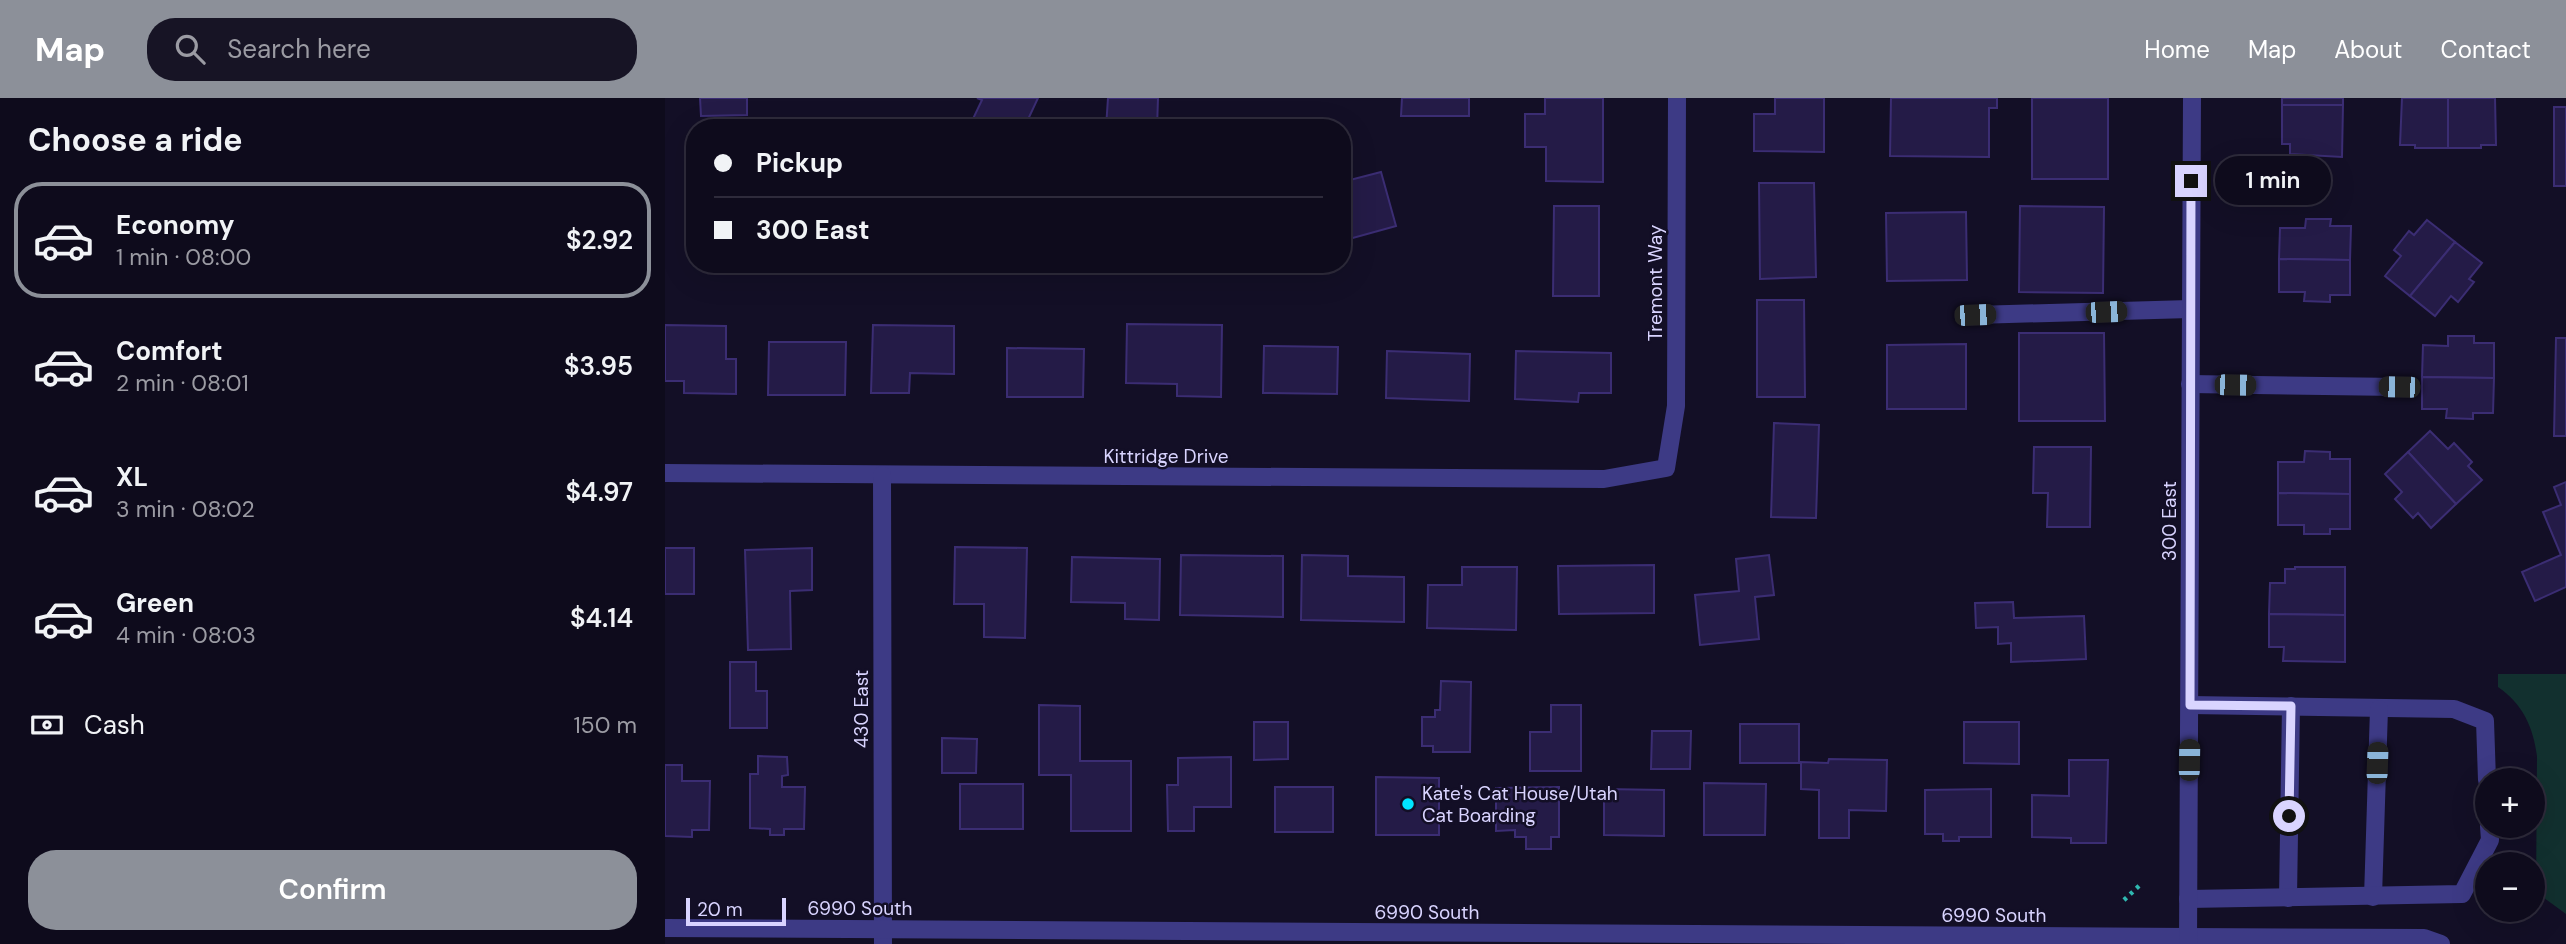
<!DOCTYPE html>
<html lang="en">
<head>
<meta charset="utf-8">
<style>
  body { margin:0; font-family:"DM Sans",sans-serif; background:#171425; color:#f1f3f6; height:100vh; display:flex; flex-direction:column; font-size:26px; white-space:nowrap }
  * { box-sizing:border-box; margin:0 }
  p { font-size:23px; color:#9b9ba3 }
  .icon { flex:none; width:38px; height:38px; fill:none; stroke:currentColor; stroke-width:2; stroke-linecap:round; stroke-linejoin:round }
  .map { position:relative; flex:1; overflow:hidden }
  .sheet { display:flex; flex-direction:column; background:#0e0b1c; width:665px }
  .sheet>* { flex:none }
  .guide { position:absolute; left:21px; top:21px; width:665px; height:154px; border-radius:28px; box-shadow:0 7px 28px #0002,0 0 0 2px #2e2b3b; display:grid; align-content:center; height:154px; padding:0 28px; background:#0e0b1c }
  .fabs { position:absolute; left:1810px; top:670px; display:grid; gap:14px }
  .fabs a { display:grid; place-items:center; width:70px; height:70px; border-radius:50%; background:#0e0b1c; box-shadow:0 7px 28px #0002,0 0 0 2px #2e2b3b; font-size:35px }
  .scale { position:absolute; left:21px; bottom:18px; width:100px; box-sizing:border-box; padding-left:7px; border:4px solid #d9d4ff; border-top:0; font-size:19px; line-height:24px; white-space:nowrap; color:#d9d4ff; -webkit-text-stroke:5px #130f26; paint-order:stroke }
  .end { position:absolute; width:32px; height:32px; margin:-16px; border:9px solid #d9d4ff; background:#111; box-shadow:0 0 0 4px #111 }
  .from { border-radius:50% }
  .bubble { position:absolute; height:49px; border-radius:24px; background:#0e0b1c; box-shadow:0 7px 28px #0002,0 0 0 2px #2e2b3b; font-size:23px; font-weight:600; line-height:49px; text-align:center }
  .car { position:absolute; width:21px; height:42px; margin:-21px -10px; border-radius:9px; box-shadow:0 0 5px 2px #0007; background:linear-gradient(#222 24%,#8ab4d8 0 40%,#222 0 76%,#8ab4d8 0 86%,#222 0) }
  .guide b { display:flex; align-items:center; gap:24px; height:66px; font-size:26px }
  .guide b+b { border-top:2px solid #2e2b3b }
  .guide i { width:18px; height:18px; background:#f1f3f6 }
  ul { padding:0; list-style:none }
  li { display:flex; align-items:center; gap:21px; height:116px; margin:0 14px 10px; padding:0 14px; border:4px solid transparent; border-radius:28px }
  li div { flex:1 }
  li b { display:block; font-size:26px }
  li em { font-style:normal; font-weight:600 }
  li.on { border-color:#8c9099 }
  li>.icon { width:63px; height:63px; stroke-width:1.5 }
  h2 { padding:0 28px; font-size:32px; line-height:84px }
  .pay { display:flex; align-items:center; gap:18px; height:77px; padding:0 28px; font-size:26px }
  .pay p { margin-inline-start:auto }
  .cta { display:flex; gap:14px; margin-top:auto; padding:14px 28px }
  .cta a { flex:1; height:80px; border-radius:28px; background:#8c9099; color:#fff; font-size:28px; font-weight:600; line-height:80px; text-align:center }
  header { display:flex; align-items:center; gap:42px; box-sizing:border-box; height:98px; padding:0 35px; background:#8c9099; color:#fff }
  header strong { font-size:33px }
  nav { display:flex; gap:38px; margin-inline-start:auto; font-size:24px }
  .search { width:490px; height:63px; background:#171425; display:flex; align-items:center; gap:18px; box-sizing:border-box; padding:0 24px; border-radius:28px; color:#9b9ba3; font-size:26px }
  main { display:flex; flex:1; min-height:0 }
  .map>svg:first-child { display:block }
  .green { fill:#12302f }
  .building { fill:#241b47; stroke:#3b2d73; stroke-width:2 }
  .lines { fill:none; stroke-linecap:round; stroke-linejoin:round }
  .path { stroke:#2fb8b0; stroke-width:4.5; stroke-dasharray:3.5 5; stroke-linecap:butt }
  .lane { stroke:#3d3a85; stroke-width:18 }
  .street { stroke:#3d3a85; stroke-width:18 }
  .route { stroke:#d9d4ff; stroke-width:9 }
  .poi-dot { fill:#00e5ff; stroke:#130f26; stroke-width:2.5 }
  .labels { text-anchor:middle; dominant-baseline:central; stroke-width:5; stroke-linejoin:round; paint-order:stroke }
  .street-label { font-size:19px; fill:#d9d4ff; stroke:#130f26 }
  .poi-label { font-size:19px; fill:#d9d4ff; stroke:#130f26; text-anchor:start }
</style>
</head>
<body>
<header>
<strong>Map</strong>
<div class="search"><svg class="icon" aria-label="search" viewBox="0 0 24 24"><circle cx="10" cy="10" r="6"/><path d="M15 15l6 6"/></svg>Search here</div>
<nav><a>Home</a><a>Map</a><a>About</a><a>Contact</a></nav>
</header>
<main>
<section class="sheet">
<h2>Choose a ride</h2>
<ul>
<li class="on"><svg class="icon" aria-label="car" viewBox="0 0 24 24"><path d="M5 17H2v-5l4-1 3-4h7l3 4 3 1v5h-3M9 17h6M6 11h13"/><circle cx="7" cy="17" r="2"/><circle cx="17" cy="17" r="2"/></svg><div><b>Economy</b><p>1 min · 08:00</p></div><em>$2.92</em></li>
<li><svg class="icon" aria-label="car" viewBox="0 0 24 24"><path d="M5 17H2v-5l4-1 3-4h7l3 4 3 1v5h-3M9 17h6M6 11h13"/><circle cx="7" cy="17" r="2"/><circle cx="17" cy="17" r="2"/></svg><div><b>Comfort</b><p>2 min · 08:01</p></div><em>$3.95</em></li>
<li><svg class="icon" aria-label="car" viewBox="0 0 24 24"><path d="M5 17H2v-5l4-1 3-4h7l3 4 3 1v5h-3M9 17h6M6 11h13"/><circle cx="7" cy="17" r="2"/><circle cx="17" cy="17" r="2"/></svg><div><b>XL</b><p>3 min · 08:02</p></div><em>$4.97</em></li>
<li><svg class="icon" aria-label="car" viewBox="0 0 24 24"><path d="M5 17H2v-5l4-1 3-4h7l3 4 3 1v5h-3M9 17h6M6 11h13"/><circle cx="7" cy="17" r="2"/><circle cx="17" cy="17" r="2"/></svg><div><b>Green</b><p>4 min · 08:03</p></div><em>$4.14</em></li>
</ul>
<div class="pay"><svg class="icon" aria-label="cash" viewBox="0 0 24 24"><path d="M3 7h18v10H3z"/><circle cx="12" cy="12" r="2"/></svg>Cash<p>150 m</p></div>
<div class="cta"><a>Confirm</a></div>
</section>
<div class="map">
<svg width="1901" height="846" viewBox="0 0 1901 846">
  <rect width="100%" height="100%" fill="#130f26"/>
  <path class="green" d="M1833,576H1901V816L1871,794L1872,658C1868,629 1858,606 1833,589Z"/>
  <g class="building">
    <path d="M35,0H82V17L36,18Z"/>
    <path d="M312,0H373L359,30H310L305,27L317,2Z"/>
    <path d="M443,0H493L492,30H441Z"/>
    <path d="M737,0H804V18H736Z"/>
    <path d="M880,0H938V84L881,83V49H860V16H880Z"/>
    <path d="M1110,0H1159V54L1089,53V16H1110Z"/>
    <path d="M1226,0H1332V10H1324V59L1225,58Z"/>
    <rect x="1367" y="0" width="76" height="81"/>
    <rect x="1617" y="0" width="61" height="7"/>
    <path d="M1737,0H1783V50H1750V47H1735Z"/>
    <path d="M1783,0H1830L1831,47H1816V50H1783Z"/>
    <path d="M1617,7H1678L1677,59L1625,56V46H1617Z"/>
    <rect x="1889" y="9" width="12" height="79"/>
    <path d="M716,74L731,128L677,143V84Z"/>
    <path d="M1094,85H1149L1151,179L1095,181Z"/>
    <path d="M889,108H934V198H888Z"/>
    <path d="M1355,108L1439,109L1438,195L1354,194Z"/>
    <path d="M1301,114L1302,182L1222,183L1221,115Z"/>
    <path d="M1641,121H1666L1665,128H1686L1685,162L1614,161L1615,130H1640Z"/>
    <path d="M1762,122L1790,144L1745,198L1720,178L1736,158L1729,152L1744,133L1749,137Z"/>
    <path d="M1790,144L1817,165L1804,181L1809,184L1793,204L1786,198L1770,218L1745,198Z"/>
    <path d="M1614,161L1685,162V197H1665V204L1639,203L1640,194H1614Z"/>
    <path d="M1092,202H1139L1140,299H1092Z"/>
    <path d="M462,226L557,227L556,299L512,298V286L461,285Z"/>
    <path d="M0,227L61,228V261H71V296L19,295V283H0Z"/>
    <path d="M208,227L289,228V276L245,275L244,295H206Z"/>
    <path d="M1354,235H1439L1440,323H1354Z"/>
    <path d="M1783,238H1809V245H1829V280L1757,279L1758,247L1783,248Z"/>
    <path d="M1891,240H1901V338H1889Z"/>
    <path d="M104,244H181L180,297H103Z"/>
    <path d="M1301,246V311H1222V247Z"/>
    <path d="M599,248L673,249L672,296L598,295Z"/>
    <path d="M342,250L419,251L418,299H342Z"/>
    <path d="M722,253L805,256L804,303L721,300Z"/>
    <path d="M851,253L946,255V295H914L913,304L850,301Z"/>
    <path d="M1757,279L1829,280L1828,315H1808V321L1781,320L1782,311H1757Z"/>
    <path d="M1109,325L1154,327L1151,420L1106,419Z"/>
    <path d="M1765,333L1783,351L1789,345L1807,364L1803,368L1817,382L1791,406L1743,354Z"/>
    <path d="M1369,349H1426L1425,429H1382L1383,395H1368Z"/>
    <path d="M1640,353L1665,354V361H1685V396L1613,395V364H1639Z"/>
    <path d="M1743,354L1791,406L1766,430L1753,415L1748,420L1730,401L1737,394L1720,376Z"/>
    <path d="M1901,384V489L1870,503L1857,474L1896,457L1878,414L1896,407L1889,389Z"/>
    <path d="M1613,395L1685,396V431H1665V436H1639V427H1613Z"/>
    <path d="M290,449L362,450L360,540L319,539V506H289Z"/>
    <rect x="0" y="450" width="29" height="46"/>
    <path d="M147,450V492L125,493L126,551L83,552L80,452Z"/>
    <path d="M516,457L618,458V519L515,517Z"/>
    <path d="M637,457L683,458V478L739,479V524L636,522Z"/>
    <path d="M1104,457L1109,497L1090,499L1094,541L1035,547L1030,497L1074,493L1071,461Z"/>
    <path d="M407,459L495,461L494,522L460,521V505L406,504Z"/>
    <path d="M989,467V515L894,516L893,468Z"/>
    <path d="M797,469H852L851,532L762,530L763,487H797Z"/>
    <path d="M1630,469H1680V517L1604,516L1605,485H1620V471H1630Z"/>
    <path d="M1348,504L1349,520L1419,518L1421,561L1346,564V545L1333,546V529L1311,530L1310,505Z"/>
    <path d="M1604,516L1680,517V564L1618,563L1619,549H1604Z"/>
    <path d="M65,564H91V593H102V630H65Z"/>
    <path d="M776,583L806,584L805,654H768V648H757V619H770V612H775Z"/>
    <path d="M374,607L415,608V663H466V733H406V677H374Z"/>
    <path d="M886,607H916V673H865V634H886Z"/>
    <path d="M589,624H623V661L589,662Z"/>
    <path d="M1299,624H1354V666L1299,665Z"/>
    <rect x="1075" y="626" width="59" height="39"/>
    <path d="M987,633H1026L1025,671H986Z"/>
    <path d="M277,640L312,641L311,675H277Z"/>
    <path d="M93,658L122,659L123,677L117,678V689H140L139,731H119V737H105V731L85,730V676H93Z"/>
    <path d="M566,659V709H529V733H503L502,687H513V660Z"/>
    <path d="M1164,661L1222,662L1221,713L1184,712V740H1154V692L1136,691V664L1163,665Z"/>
    <path d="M1404,662H1443L1441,745H1406V740L1367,739V697L1404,698Z"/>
    <path d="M0,667H17V683H45L44,732H27V739L0,738Z"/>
    <path d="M711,679L774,680V737H711Z"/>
    <path d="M1039,685L1101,686L1100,737H1039Z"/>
    <rect x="295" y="686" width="63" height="45"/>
    <rect x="610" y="689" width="58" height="45"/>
    <path d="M894,689V739H886V751H861V739H850V732L831,733V690Z"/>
    <path d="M939,691L999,692V738L939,737Z"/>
    <path d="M1326,691V739H1294V743H1278V736H1260V692Z"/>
  </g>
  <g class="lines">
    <path class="path" d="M1459,802L1475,787"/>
    <g class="lane">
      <path d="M1310,217L1525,211"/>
      <path d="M1525,286L1734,289"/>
      <path d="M1525,607L1789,611L1820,623L1822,682"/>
      <path d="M1708,799L1714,611"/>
      <path d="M1623,800L1626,608"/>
      <path d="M1523,801L1797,796L1825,742L1824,728"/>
      <path d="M1523,839L1759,840L1776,846"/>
    </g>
    <g class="street">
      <path d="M0,375L939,381L1001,370L1011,308L1012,0"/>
      <path d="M217,377L218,846"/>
      <path d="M0,830L1523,839"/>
      <path d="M1523,846L1527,0"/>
    </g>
  </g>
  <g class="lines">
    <path class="route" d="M1526,83L1525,607L1626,608L1624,718"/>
  </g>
  <circle class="poi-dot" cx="743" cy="706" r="7"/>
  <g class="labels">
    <g class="street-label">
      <text transform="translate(990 185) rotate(-90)">Tremont Way</text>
      <text x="501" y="358">Kittridge Drive</text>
      <text transform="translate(1504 423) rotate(-90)">300 East</text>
      <text transform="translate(196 611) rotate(-90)">430 East</text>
      <text x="195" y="810">6990 South</text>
      <text x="762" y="814">6990 South</text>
      <text x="1329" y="817">6990 South</text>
    </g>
    <g class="poi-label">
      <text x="757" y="695">Kate's Cat House/Utah<tspan x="757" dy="22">Cat Boarding</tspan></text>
    </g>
  </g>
</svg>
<div class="fabs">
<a>+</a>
<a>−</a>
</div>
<div class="scale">20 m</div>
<i class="end from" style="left:1624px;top:718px"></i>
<i class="end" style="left:1526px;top:83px"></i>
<div class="bubble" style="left:1550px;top:58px;width:116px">1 min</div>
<i class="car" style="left:1441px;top:214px;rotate:88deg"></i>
<i class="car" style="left:1310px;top:217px;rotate:88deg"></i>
<i class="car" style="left:1570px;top:287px;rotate:91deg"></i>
<i class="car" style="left:1734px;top:289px;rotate:271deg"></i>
<i class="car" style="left:1524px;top:662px;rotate:1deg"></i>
<i class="car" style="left:1712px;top:665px;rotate:2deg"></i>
<div class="guide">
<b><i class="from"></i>Pickup</b>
<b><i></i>300 East</b>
</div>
</div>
</main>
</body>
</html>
